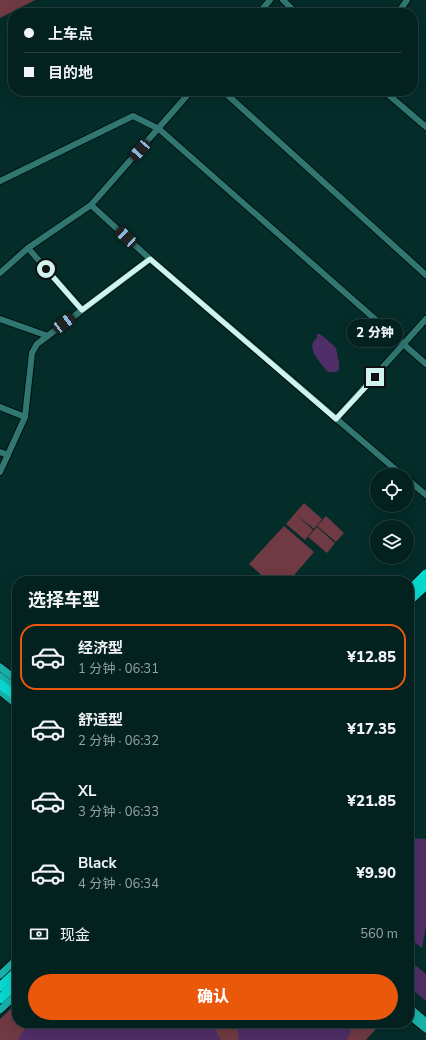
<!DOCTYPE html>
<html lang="zh">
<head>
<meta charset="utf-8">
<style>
  body { margin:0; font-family:"Nunito Sans","Noto Sans SC",sans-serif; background:#0d2928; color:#f1f3f6; height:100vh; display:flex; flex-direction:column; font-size:15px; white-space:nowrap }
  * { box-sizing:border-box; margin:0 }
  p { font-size:13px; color:#97a3a4 }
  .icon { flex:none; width:22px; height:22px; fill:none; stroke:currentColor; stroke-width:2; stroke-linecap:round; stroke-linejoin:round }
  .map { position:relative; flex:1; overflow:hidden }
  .panel { position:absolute; left:12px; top:576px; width:402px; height:452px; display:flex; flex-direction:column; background:#03211f; border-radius:16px; box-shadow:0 4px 16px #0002,0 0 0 1px #243e3d }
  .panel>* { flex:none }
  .top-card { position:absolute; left:8px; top:8px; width:410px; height:88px; border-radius:16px; box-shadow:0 4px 16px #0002,0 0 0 1px #243e3d; display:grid; align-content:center; height:88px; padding:0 16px; background:#03211f }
  .tools { position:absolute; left:370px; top:468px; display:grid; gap:8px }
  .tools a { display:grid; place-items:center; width:44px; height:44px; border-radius:50%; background:#03211f; box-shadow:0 4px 16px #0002,0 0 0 1px #243e3d; font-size:20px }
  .end { position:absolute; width:18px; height:18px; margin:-9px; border:5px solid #d1f3ef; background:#111; box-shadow:0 0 0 2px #111 }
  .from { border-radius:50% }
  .bubble { position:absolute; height:28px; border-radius:14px; background:#03211f; box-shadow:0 4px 16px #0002,0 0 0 1px #243e3d; font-size:13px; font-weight:800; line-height:28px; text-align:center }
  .car { position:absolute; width:12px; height:24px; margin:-12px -6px; border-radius:5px; box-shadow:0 0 3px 1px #0007; background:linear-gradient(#222 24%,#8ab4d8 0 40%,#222 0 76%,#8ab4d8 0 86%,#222 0) }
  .top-card b { display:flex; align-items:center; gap:14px; height:38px; font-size:15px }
  .top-card b+b { border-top:1px solid #243e3d }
  .top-card i { width:10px; height:10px; background:#f1f3f6 }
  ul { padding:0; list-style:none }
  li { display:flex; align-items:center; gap:12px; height:66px; margin:0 8px 6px; padding:0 8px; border:2px solid transparent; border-radius:16px }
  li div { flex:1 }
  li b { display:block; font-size:15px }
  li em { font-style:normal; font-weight:800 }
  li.active { border-color:#ea580c }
  li>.icon { width:36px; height:36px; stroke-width:1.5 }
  h2 { padding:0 16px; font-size:18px; line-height:48px }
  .pay { display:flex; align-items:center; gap:10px; height:44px; padding:0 16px; font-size:15px }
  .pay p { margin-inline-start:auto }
  .button { display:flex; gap:8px; margin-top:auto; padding:8px 16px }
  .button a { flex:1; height:46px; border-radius:24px; background:#ea580c; color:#fff; font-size:16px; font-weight:800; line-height:46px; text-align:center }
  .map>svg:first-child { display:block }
  .green { fill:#703a44 }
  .water { fill:#4f2e67 }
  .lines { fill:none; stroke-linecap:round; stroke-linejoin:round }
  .minor-casing { stroke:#001211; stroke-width:8 }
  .major-casing { stroke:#001211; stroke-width:9 }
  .highway-casing { stroke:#001211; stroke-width:11 }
  .minor { stroke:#307772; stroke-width:6 }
  .major { stroke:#18b2aa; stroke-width:7 }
  .highway { stroke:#08d9cf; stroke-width:9 }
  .route { stroke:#d1f3ef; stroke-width:5 }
</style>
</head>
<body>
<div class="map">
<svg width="426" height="1040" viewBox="0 0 426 1040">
  <rect width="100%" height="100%" fill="#042c29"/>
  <g class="green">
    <path d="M0,0H35L0,18Z"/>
    <path d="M304,503L322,519L314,529L297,515L313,530L305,540L286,524Z"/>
    <path d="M326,516L344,533L336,542L317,526Z"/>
    <path d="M284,526L314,552L289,581H268L249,564Z"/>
    <path d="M317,527L335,543L327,553L308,537Z"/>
    <path d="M17,1003V1023H381L366,1040H0V1019Z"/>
  </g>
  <g class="water">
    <path d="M317,334H320L325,338L336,348L339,363V370L336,372H328C321,364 304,346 317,338Z"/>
    <path d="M409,838L426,839V926L422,948L409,938Z"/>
    <path d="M409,960L426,974V1001L409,987Z"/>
    <path d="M30,1023H214L218,1036L221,1040H18L26,1026Z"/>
    <path d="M236,1023H348L351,1032L346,1040H239Z"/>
  </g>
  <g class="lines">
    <g class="minor-casing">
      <g id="minor">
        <path d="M283,0L296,13"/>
        <path d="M259,13L270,0"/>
        <path d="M398,13L407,0"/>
        <path d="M223,91L426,275"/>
        <path d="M384,91L426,127"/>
        <path d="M0,181L133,116L159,129L426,364"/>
        <path d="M91,205L150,259L402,475"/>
        <path d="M28,248L82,310"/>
        <path d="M0,273L28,248L91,205L191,91"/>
        <path d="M0,319L48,336"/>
        <path d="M0,407L25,417"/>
        <path d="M336,419L426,319"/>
        <path d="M0,452L8,455"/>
        <path d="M0,472L25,417L32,353L37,344L150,259"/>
        <path d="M407,479L426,495"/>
      </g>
    </g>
    <g class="major-casing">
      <g id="major">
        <path d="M0,667L17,680"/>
        <path d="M0,676L17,689"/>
        <path d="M0,691L17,705"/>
        <path d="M0,975L17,959"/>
        <path d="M409,1007L426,1022"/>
        <path d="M0,1010L17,994"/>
        <path d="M409,1015L426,1029"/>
      </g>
    </g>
    <g class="highway-casing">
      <g id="highway">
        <path d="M409,591L426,574"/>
        <path d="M409,601L426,585"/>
        <path d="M0,684L17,697"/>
        <path d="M0,987L17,971"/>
        <path d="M0,999L17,983"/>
      </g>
    </g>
    <use href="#minor" class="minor"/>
    <use href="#major" class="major"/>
    <use href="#highway" class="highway"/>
  </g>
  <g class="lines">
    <path class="route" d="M46,269L82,310L150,259L336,419L375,377"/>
  </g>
</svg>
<div class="tools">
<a><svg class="icon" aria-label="locate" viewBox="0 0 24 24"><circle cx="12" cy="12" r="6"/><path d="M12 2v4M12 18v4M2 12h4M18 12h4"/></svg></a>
<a><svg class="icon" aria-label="layers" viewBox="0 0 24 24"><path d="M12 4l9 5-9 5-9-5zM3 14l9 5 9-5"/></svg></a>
</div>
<i class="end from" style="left:46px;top:269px"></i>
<i class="end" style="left:375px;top:377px"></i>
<div class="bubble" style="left:347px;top:319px;width:56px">2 分钟</div>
<i class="car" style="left:140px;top:150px;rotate:222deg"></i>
<i class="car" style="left:126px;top:237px;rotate:313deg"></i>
<i class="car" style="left:64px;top:323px;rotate:53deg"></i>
<div class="top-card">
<b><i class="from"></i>上车点</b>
<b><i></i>目的地</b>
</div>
<section class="panel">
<h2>选择车型</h2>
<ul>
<li class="active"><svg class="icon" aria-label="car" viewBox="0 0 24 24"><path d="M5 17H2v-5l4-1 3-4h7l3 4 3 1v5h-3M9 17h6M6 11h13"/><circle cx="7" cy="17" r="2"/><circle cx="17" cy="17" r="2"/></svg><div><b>经济型</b><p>1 分钟 · 06:31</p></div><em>¥12.85</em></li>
<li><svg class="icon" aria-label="car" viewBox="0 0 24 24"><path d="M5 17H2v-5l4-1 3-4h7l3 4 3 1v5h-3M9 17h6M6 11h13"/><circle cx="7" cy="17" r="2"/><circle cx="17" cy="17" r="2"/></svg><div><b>舒适型</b><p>2 分钟 · 06:32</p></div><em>¥17.35</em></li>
<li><svg class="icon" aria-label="car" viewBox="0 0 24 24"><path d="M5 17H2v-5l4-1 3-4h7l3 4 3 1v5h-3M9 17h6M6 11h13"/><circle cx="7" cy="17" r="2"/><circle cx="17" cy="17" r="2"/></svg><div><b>XL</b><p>3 分钟 · 06:33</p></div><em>¥21.85</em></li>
<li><svg class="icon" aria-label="car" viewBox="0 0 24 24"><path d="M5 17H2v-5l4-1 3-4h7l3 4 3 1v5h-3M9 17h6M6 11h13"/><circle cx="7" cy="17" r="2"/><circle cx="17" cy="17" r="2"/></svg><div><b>Black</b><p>4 分钟 · 06:34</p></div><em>¥9.90</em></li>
</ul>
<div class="pay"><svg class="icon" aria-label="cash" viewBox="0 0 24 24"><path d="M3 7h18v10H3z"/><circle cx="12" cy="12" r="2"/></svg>现金<p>560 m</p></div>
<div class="button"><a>确认</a></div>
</section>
</div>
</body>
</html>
